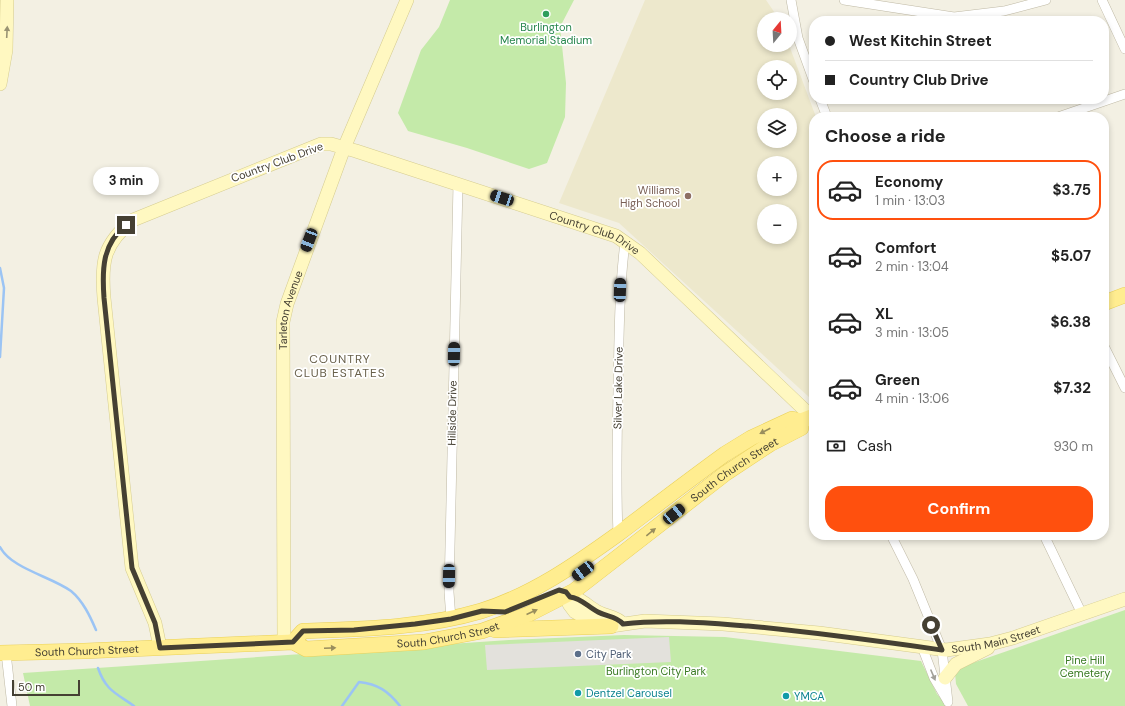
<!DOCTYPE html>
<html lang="en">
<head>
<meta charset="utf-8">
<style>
  body { margin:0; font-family:"DM Sans",sans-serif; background:#f6f6f6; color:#222; height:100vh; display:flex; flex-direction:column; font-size:15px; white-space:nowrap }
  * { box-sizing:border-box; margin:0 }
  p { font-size:13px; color:#767676 }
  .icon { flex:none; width:22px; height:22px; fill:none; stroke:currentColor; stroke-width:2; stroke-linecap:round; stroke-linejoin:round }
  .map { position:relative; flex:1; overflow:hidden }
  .side { position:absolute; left:809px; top:112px; width:300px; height:428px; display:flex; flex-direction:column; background:#fff; border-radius:16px; box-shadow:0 2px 6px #0003 }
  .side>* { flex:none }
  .hud { position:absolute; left:809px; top:16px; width:300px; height:88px; border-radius:16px; box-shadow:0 2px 6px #0003; display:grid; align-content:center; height:88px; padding:0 16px; background:#fff }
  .needle { width:26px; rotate:18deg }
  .buttons { position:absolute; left:757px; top:12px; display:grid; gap:8px }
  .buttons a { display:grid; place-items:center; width:40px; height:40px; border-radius:50%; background:#fff; box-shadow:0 2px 6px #0003; font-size:20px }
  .scale { position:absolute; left:12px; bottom:10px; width:68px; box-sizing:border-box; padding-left:4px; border:2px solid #454033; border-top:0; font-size:11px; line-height:14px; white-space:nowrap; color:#454033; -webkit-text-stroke:3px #fff; paint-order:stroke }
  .end { position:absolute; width:18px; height:18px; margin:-9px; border:5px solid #454033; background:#fff; box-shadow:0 0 0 2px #fff }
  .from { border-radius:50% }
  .bubble { position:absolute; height:28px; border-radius:14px; background:#fff; box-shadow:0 2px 6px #0003; font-size:13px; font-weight:700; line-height:28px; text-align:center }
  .car { position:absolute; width:12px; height:24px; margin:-12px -6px; border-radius:5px; box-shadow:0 0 3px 1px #0007; background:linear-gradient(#222 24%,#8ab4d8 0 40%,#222 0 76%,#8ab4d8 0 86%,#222 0) }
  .hud b { display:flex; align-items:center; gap:14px; height:38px; font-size:15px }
  .hud b+b { border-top:1px solid #e0e0e0 }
  .hud i { width:10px; height:10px; background:#222 }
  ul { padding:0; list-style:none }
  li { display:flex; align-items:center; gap:12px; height:60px; margin:0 8px 6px; padding:0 8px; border:2px solid transparent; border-radius:16px }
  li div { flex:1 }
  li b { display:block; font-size:15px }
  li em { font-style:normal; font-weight:700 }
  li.active { border-color:#ff500e }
  li>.icon { width:36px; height:36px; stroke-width:1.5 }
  h2 { padding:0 16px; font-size:18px; line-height:48px }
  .pay { display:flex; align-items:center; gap:10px; height:44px; padding:0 16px; font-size:15px }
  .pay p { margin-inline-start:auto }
  .primary-button { display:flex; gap:8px; margin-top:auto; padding:8px 16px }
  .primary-button a { flex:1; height:46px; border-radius:16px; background:#ff500e; color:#fff; font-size:16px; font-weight:700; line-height:46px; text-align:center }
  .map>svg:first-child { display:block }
  .education { fill:#ede8cc; fill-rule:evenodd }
  .green { fill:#c4eaa9 }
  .parking { fill:#e3e1dc }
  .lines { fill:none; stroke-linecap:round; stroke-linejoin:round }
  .stream { stroke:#9bc4f4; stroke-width:2.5 }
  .street-casing { stroke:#bfb9a5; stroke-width:10 }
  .secondary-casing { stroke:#d5cc90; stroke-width:14 }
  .primary-casing { stroke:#ead159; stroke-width:16 }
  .street { stroke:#fff; stroke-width:9 }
  .secondary { stroke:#fff8c1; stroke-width:13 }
  .primary { stroke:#ffed90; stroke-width:15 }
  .oneway { fill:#999373 }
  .oneway2 { fill:#998e5d }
  .oneway3 { fill:#a2a099 }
  .route { stroke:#454033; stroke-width:5 }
  .leisure-dot { fill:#2e9e5b; stroke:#fff; stroke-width:1.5 }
  .education-dot { fill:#8d6e63; stroke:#fff; stroke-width:1.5 }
  .service-dot { fill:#5c6f8a; stroke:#fff; stroke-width:1.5 }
  .culture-dot { fill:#0f9aa8; stroke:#fff; stroke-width:1.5 }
  .labels { text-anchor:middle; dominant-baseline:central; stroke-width:3.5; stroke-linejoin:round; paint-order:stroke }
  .leisure-label { font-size:11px; fill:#27864d; stroke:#fff }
  .street-label { font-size:11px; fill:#454033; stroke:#fff }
  .education-label { font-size:11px; fill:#785e54; stroke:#fff; text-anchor:end }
  .service-label { font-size:11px; fill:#4e5e75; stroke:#fff; text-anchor:start }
  .park-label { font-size:11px; fill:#397a23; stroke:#fff }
  .culture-label { font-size:11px; fill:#0d838f; stroke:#fff; text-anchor:start }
  .neighbourhood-label { font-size:12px; letter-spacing:1px; fill:#68604a; stroke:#fff }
</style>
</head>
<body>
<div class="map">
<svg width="1125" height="706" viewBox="0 0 1125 706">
  <rect width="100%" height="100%" fill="#f3f0e3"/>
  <path class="education" d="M645,0H766L779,19H764V45H789L816,117H814V396L810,398L619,223L559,203ZM764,67H790V93H764ZM764,115H790V141H764ZM764,163H790V189H764ZM764,211H790V237H764Z"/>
  <g class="green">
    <path d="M450,0H574L560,27L566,83L565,117L547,163L529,169L467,148L408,131L398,113L421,50L439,27Z"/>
    <path d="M1125,610V706H968L956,684L955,673L961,667Z"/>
    <path d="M624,635L725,637L921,661L937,694L947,706H30L23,673L509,640Z"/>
  </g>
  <path class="parking" d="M669,637L671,662L487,670L485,645Z"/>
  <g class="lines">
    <g class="stream">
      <path d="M0,268L4,288L0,357"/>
      <path d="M0,547C12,569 50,576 71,591C83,601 90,616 96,630"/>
      <path d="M98,668C106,691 116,693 134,706"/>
      <path d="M342,706L359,682C378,684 388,691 400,706"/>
    </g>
    <g class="street-casing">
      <g id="street">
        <path d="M791,0L798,38L814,82"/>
        <path d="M844,0L954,17L1004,11L1046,0"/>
        <path d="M1102,0L1125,49"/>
        <path d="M820,99L827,117"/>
        <path d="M1058,117L1125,94"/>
        <path d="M1104,346L1125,388"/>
        <path d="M618,534C616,486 617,439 618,391C619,341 619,291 625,242"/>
        <path d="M891,535L913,579L942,650L948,702"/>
        <path d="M1044,535L1082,614"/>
        <path d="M451,619L449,592L458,184"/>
        <path d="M922,647L934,678L947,700"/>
        <path d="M6,653L12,706"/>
      </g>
    </g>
    <g class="secondary-casing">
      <g id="secondary">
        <path d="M0,84L6,50L7,0"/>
        <path id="s1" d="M623,624C616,616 607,617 598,612C588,607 581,598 570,597L569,604L575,612L587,619L611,626L645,621L723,624L819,633L946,650L990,644L1013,638L1125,599"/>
        <path id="s2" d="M284,643L283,322L287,304L344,148L407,0"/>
        <path id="s3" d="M160,647L155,623L132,568L104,298C101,262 103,244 133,220L321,144H331L356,151L616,236L640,253L812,417"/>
        <path d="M945,678L956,664L988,648"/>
      </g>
    </g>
    <g class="primary-casing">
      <g id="primary">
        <path d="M1104,303L1125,295"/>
        <path d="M495,630L611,626"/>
        <path d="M293,642L303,631C362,629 424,628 481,611C532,595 575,565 618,534C654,507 689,480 725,454L751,438L792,419L801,421L814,416"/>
        <path id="s4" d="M0,653L84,651L293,642L306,649L424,642L482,631L529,614L574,591L726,473L770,444L801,428V421"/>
      </g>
    </g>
    <use href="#street" class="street"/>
    <use href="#secondary" class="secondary"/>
    <use href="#primary" class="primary"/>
  </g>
  <defs><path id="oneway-solid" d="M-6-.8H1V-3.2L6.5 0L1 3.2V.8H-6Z"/></defs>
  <use class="oneway" href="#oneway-solid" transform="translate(7 32) rotate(-87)"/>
  <g class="oneway2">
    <use href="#oneway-solid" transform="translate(765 431) rotate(153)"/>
    <use href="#oneway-solid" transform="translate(651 532) rotate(-39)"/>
    <use href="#oneway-solid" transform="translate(532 612) rotate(-24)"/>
    <use href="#oneway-solid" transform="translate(330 648) rotate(-3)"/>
  </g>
  <use class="oneway3" href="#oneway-solid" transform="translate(933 675) rotate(67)"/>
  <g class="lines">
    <path class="route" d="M126,225C102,244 102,270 104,298L132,568L155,623L160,648L293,642L303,631L354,630L415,624L451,619L482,611L505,612L559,590L566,592L570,597C581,598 588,607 598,612C607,617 616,616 623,624C665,619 707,623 748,626C813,632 877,641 942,650L931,625"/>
  </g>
  <circle class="leisure-dot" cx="546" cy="14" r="4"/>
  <circle class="education-dot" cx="688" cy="196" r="4"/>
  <circle class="service-dot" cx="578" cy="654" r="4"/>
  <g class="culture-dot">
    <circle cx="578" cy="693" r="4"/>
    <circle cx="786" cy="696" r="4"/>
  </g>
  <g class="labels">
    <g class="leisure-label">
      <text x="546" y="27">Burlington<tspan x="546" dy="13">Memorial Stadium</tspan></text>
    </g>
    <g class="street-label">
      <text transform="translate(277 162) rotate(-20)">Country Club Drive</text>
      <text stroke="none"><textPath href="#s3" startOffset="935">Country Club Drive</textPath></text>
      <text stroke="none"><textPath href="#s2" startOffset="334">Tarleton Avenue</textPath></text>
      <text transform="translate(618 388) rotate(-89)">Silver Lake Drive</text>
      <text transform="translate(452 413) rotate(-89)">Hillside Drive</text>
      <text stroke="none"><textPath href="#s4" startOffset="787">South Church Street</textPath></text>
      <text stroke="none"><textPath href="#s4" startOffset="451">South Church Street</textPath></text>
      <text stroke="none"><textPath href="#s1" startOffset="504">South Main Street</textPath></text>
      <text stroke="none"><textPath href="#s4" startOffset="87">South Church Street</textPath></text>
    </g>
    <g class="education-label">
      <text x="680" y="190">Williams<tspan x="680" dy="13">High School</tspan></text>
    </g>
    <g class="service-label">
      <text x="586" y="654">City Park</text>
    </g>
    <g class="park-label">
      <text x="1085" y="660">Pine Hill<tspan x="1085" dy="13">Cemetery</tspan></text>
      <text x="656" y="671">Burlington City Park</text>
    </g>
    <g class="culture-label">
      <text x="586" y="693">Dentzel Carousel</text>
      <text x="794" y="696">YMCA</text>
    </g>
    <g class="neighbourhood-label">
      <text x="340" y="359">COUNTRY<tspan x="340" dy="14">CLUB ESTATES</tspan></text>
    </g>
  </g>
</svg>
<div class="buttons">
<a><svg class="needle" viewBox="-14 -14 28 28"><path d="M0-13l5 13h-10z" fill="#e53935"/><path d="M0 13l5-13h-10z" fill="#767676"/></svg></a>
<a><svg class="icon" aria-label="locate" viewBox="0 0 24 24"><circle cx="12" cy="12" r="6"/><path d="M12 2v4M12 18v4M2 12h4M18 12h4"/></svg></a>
<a><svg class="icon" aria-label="layers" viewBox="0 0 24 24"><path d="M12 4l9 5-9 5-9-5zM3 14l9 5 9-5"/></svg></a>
<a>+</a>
<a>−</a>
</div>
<div class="scale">50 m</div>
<i class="end from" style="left:931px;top:625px"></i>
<i class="end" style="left:126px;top:225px"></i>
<div class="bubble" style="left:93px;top:167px;width:66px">3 min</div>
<i class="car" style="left:502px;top:198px;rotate:288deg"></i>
<i class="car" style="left:309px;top:240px;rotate:201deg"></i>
<i class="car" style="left:620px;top:290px;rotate:2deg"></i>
<i class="car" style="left:454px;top:354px;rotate:1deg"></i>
<i class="car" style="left:674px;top:514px;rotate:51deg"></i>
<i class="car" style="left:583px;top:571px;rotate:233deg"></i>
<i class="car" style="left:449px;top:576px;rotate:181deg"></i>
<div class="hud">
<b><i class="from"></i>West Kitchin Street</b>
<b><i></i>Country Club Drive</b>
</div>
<section class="side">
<h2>Choose a ride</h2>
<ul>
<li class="active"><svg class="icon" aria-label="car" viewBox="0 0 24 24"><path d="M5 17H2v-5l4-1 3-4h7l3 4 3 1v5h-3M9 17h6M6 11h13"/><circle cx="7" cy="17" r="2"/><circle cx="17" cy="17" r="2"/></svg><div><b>Economy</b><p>1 min · 13:03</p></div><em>$3.75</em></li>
<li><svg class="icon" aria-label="car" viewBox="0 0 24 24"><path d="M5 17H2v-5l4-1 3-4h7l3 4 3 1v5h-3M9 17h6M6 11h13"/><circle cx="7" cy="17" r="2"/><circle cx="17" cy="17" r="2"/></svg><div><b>Comfort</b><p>2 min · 13:04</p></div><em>$5.07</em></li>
<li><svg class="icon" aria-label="car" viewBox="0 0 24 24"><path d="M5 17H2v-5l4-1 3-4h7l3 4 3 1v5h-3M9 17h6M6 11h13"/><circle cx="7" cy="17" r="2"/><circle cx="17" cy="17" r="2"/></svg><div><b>XL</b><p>3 min · 13:05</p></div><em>$6.38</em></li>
<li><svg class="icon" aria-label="car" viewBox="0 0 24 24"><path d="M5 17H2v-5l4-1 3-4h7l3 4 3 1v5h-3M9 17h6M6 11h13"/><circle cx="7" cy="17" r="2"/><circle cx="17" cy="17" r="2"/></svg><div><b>Green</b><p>4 min · 13:06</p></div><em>$7.32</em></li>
</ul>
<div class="pay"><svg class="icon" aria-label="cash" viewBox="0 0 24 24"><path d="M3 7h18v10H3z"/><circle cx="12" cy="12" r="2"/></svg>Cash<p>930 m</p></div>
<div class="primary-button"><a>Confirm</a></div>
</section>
</div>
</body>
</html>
